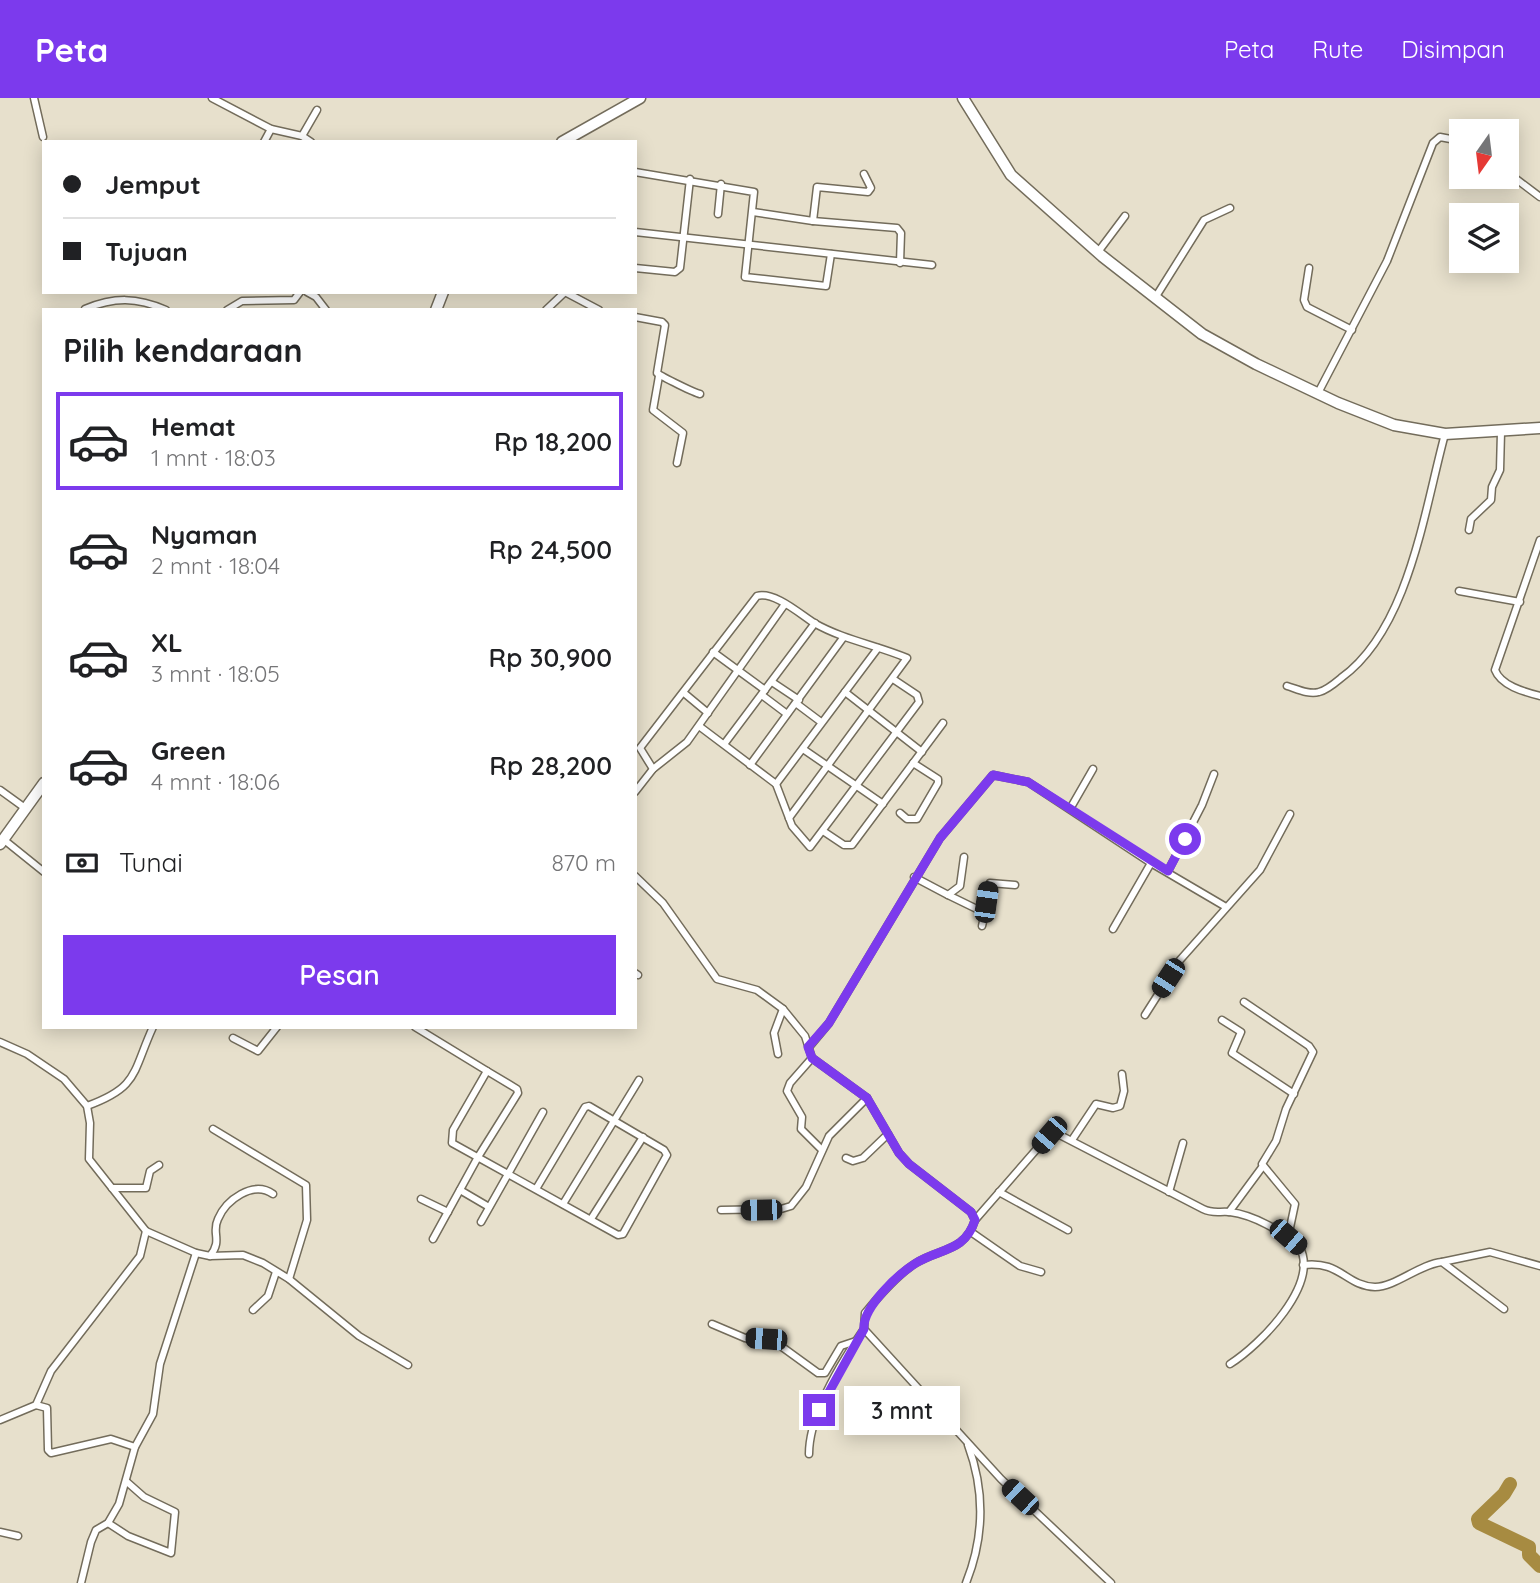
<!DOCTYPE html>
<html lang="id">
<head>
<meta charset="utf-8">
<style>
  body { margin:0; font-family:Quicksand,sans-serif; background:#f2f2f2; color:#202124; height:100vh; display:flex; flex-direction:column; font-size:26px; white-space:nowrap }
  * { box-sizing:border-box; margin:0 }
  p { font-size:23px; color:#757577 }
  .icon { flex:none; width:38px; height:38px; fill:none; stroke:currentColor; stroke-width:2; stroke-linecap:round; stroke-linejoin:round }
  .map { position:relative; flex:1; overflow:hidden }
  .panel { position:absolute; left:42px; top:210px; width:595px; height:721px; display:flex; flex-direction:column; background:#fff; border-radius:0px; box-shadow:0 4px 18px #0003 }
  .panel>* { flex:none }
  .guide { position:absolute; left:42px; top:42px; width:595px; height:154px; border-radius:0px; box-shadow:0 4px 18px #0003; display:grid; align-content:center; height:154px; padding:0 21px; background:#fff }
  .needle { width:46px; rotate:194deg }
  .tools { position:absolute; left:1449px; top:21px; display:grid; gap:14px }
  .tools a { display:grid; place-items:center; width:70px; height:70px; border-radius:0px; background:#fff; box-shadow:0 4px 18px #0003; font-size:35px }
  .end { position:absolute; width:32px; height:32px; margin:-16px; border:9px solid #7c3aed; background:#fff; box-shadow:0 0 0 4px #fff }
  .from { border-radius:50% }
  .bubble { position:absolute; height:49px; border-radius:0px; background:#fff; box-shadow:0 4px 18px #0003; font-size:23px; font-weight:600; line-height:49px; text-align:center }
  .car { position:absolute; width:21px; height:42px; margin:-21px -10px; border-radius:9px; box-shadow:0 0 5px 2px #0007; background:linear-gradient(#222 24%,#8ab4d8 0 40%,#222 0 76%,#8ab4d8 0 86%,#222 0) }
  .guide b { display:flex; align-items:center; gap:24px; height:66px; font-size:26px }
  .guide b+b { border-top:2px solid #e0e0e0 }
  .guide i { width:18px; height:18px; background:#202124 }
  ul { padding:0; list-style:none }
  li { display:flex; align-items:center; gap:21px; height:98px; margin:0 14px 10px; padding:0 7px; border:4px solid transparent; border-radius:0px }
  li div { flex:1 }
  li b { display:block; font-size:26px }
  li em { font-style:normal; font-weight:600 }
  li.current { border-color:#7c3aed }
  li>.icon { width:63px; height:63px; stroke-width:1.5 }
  h2 { padding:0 21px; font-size:32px; line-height:84px }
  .pay { display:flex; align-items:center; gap:18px; height:77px; padding:0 21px; font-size:26px }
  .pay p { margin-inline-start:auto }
  .primary-button { display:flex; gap:14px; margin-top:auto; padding:14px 21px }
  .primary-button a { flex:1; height:80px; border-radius:0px; background:#7c3aed; color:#fff; font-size:28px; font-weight:600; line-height:80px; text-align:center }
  header { display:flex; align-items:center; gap:42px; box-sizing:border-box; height:98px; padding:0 35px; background:#7c3aed; color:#fff }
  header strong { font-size:33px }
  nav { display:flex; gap:38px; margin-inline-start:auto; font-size:24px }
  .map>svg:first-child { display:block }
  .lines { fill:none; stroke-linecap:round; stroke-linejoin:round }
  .river { stroke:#a78b41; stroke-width:14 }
  .minor-casing { stroke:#736c5b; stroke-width:9 }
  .primary-casing { stroke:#736c5b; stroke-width:13 }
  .minor { stroke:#fff; stroke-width:6 }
  .primary { stroke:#fff; stroke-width:10 }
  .route { stroke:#7c3aed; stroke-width:9 }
</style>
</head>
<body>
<header>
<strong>Peta</strong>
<nav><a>Peta</a><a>Rute</a><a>Disimpan</a></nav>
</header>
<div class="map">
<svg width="1540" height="1485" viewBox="0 0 1540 1485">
  <rect width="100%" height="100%" fill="#e7e0cc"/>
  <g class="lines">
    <path class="river" d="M1510,1386L1504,1396L1478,1421L1479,1425L1529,1449V1457L1540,1468"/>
    <g class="minor-casing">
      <g id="minor">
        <path d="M34,0L43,39"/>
        <path d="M212,0L271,31L302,38L311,44"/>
        <path d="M302,38L317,12"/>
        <path d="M264,44L271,31"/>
        <path d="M635,74L754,94L745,179L826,188L831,156"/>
        <path d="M1507,74L1540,99"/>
        <path d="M753,114L813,123L897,130L901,135L900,165"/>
        <path d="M718,116L721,86"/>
        <path d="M813,123L817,89L868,94L871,90L864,76"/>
        <path d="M635,134L932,167"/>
        <path d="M1098,154L1125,118"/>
        <path d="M635,170L675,174L680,170L690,81"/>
        <path d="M1309,170L1304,202L1307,209L1352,232"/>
        <path d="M307,194L316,199L326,212"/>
        <path d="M565,194L599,212"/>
        <path d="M1155,200L1204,122L1230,110"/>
        <path d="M85,211C114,199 137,199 166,212"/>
        <path d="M227,212L242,203L294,202L300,194"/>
        <path d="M546,212L565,194"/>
        <path d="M635,219L662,224L665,227L657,275C662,279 695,295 700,296"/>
        <path d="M659,278L653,312L683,335L677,365"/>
        <path d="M1318,295L1387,163L1433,45L1440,39L1461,43"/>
        <path d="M1469,432L1471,421L1491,402L1492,389L1500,372L1501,334"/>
        <path d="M1540,442L1495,572C1501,588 1525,594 1540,598"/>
        <path d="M1459,493L1520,504"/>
        <path d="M713,554L765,592"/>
        <path d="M772,584L799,602"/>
        <path d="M1287,588C1297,591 1309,597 1319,594C1327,592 1335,585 1341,580C1409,531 1424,413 1445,336"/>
        <path d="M845,594L922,654"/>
        <path d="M684,595L708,615"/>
        <path d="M763,598L787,616"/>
        <path d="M797,606L821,624"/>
        <path d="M699,628L776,686L792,728L810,749L919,604L917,597L893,581"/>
        <path d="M725,645L815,525"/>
        <path d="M803,651L883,706"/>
        <path d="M750,667L843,540"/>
        <path d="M653,671L640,650L757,498C774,493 800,516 814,525C844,542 876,547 907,560L789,720"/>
        <path d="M776,686L878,550"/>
        <path d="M0,692L25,710"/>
        <path d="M635,694L653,671L687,644L785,506"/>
        <path d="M1070,711L1093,671"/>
        <path d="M900,715L907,721H917L938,685V681L913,665"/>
        <path d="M823,733L844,747H852L943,625"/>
        <path d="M3,741L44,774"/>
        <path d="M1168,773L1202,707L1214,676"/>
        <path d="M635,778L663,805L717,881L757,892L783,911L805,938L812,960L867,1000L899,1055L909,1066L971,1114L975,1122"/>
        <path d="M914,779L948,797L960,788L964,759"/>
        <path d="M948,797L985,815L990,785L1015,787"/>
        <path d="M982,828L985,815"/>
        <path d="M1113,831L1151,765"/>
        <path d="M635,875L638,877"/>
        <path d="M1244,904L1309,948L1313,954L1286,1011L1276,1043L1262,1066L1295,1106L1288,1139"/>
        <path d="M1145,917L1180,862L1260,772L1290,716"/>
        <path d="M1222,922L1241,934L1232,955L1294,996"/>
        <path d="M415,929L487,973L453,1032L452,1045L618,1137L623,1136L667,1057L664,1052L589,1008L585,1009L536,1091"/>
        <path d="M233,940L258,953L277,929"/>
        <path d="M0,944L27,956L64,981L87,1008L90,1025L89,1061L146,1133L196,1155L210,1158L243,1157L263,1165L289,1181L359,1238L408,1267"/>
        <path d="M809,949L829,925L940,740L993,677L1028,684L1151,765L1226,809"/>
        <path d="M778,956L774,935L783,911"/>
        <path d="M812,960L790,985L787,993L802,1019L801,1031L822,1052"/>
        <path d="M87,1008C139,989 132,975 153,929"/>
        <path d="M213,1031L306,1087L307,1122L289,1181"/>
        <path d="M1072,1042L1096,1006L1113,1010L1120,1008L1124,993L1122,976"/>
        <path d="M846,1060L853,1063L863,1060L888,1036"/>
        <path d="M112,1090H146L150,1073L159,1067"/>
        <path d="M460,1092L489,1109"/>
        <path d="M999,1094L1068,1132"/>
        <path d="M1169,1094L1183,1045"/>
        <path d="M421,1101L448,1114"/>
        <path d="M563,1106L639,982"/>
        <path d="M721,1112L781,1111L791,1108L806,1089L829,1038L867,1000"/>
        <path d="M1229,1114L1263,1068"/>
        <path d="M591,1121L643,1039"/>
        <path d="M481,1124L543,1014"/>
        <path d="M971,1134L1020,1168L1041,1174"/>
        <path d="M433,1141L478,1059L518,995L517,991L487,973"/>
        <path d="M210,1158C223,1142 211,1135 218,1121C226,1102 253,1082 273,1096"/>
        <path d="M1442,1164L1490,1154L1540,1168"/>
        <path d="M1303,1167C1340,1162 1346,1188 1375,1189C1395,1189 1420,1166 1442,1164L1504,1211"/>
        <path d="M253,1212L268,1198L276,1174"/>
        <path d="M712,1226L745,1240L778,1246L818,1275H825L841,1248L856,1243"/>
        <path d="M36,1307L47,1310L48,1352L51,1355L111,1341L135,1349"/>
        <path d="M0,1322L36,1307L51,1273L140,1158L146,1133"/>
        <path d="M809,1356C809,1317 842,1263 864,1231"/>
        <path d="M108,1425L128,1438L171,1455L175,1414L144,1399L127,1384"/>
        <path d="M0,1434L18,1438"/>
        <path d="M81,1485L91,1444L96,1432L108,1425L119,1406L135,1349L153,1316L160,1266L196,1155"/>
        <path d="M966,1485C984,1440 985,1393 968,1347"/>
        <path d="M1111,1485L1001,1381L864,1231L865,1215C879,1198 898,1176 916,1165C940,1150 965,1154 975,1122L1049,1037L1056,1035L1203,1111C1213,1116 1219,1113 1230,1114C1254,1117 1281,1133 1299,1148C1321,1186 1260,1247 1230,1266"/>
      </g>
    </g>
    <g class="primary-casing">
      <g id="primary">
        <path d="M963,0L1011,77L1102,158L1202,236L1256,266L1338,305L1394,327L1445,336L1540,330"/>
        <path d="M562,44L640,0"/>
        <path d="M436,212L443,194"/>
        <path d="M0,746L44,685"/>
      </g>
    </g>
    <use href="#minor" class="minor"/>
    <use href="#primary" class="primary"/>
  </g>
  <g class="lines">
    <path class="route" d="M819,1312L864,1231C862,1210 898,1176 916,1165C940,1150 965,1154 975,1122L971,1114L909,1066L899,1055L867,1000L812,960L808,949L829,925L940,740L993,677L1028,684L1168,773L1185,741"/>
  </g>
</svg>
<div class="tools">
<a><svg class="needle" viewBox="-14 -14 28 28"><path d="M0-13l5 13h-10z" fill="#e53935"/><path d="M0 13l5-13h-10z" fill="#757577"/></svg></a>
<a><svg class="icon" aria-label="layers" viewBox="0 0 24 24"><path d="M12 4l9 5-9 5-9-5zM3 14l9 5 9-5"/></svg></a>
</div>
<i class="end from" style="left:1185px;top:741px"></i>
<i class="end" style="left:819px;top:1312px"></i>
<div class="bubble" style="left:844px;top:1288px;width:116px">3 mnt</div>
<i class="car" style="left:986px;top:804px;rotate:8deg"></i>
<i class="car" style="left:1168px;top:880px;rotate:213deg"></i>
<i class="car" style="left:1049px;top:1037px;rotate:221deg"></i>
<i class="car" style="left:761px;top:1112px;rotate:269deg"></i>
<i class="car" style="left:1288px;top:1139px;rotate:131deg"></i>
<i class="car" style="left:766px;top:1241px;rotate:274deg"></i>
<i class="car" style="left:1020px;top:1399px;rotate:313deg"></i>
<div class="guide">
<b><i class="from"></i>Jemput</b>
<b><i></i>Tujuan</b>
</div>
<section class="panel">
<h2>Pilih kendaraan</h2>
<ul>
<li class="current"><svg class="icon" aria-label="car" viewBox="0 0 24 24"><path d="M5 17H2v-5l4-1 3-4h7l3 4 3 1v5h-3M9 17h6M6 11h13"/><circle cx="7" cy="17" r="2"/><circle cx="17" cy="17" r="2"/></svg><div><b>Hemat</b><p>1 mnt · 18:03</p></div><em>Rp 18,200</em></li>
<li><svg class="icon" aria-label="car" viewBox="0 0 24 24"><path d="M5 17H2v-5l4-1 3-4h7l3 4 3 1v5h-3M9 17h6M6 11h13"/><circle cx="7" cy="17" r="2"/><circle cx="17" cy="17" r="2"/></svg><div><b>Nyaman</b><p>2 mnt · 18:04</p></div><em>Rp 24,500</em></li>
<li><svg class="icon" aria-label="car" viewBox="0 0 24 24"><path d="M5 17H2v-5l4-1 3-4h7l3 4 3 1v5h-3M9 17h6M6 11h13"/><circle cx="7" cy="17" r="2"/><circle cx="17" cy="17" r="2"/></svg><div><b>XL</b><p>3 mnt · 18:05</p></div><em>Rp 30,900</em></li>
<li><svg class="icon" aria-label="car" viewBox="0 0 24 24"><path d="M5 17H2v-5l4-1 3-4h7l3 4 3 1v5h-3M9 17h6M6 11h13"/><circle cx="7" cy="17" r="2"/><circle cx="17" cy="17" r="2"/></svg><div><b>Green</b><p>4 mnt · 18:06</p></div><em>Rp 28,200</em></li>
</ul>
<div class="pay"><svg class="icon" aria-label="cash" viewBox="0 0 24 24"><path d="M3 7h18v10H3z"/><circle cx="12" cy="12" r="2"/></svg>Tunai<p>870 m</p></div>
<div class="primary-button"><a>Pesan</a></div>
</section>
</div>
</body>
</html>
